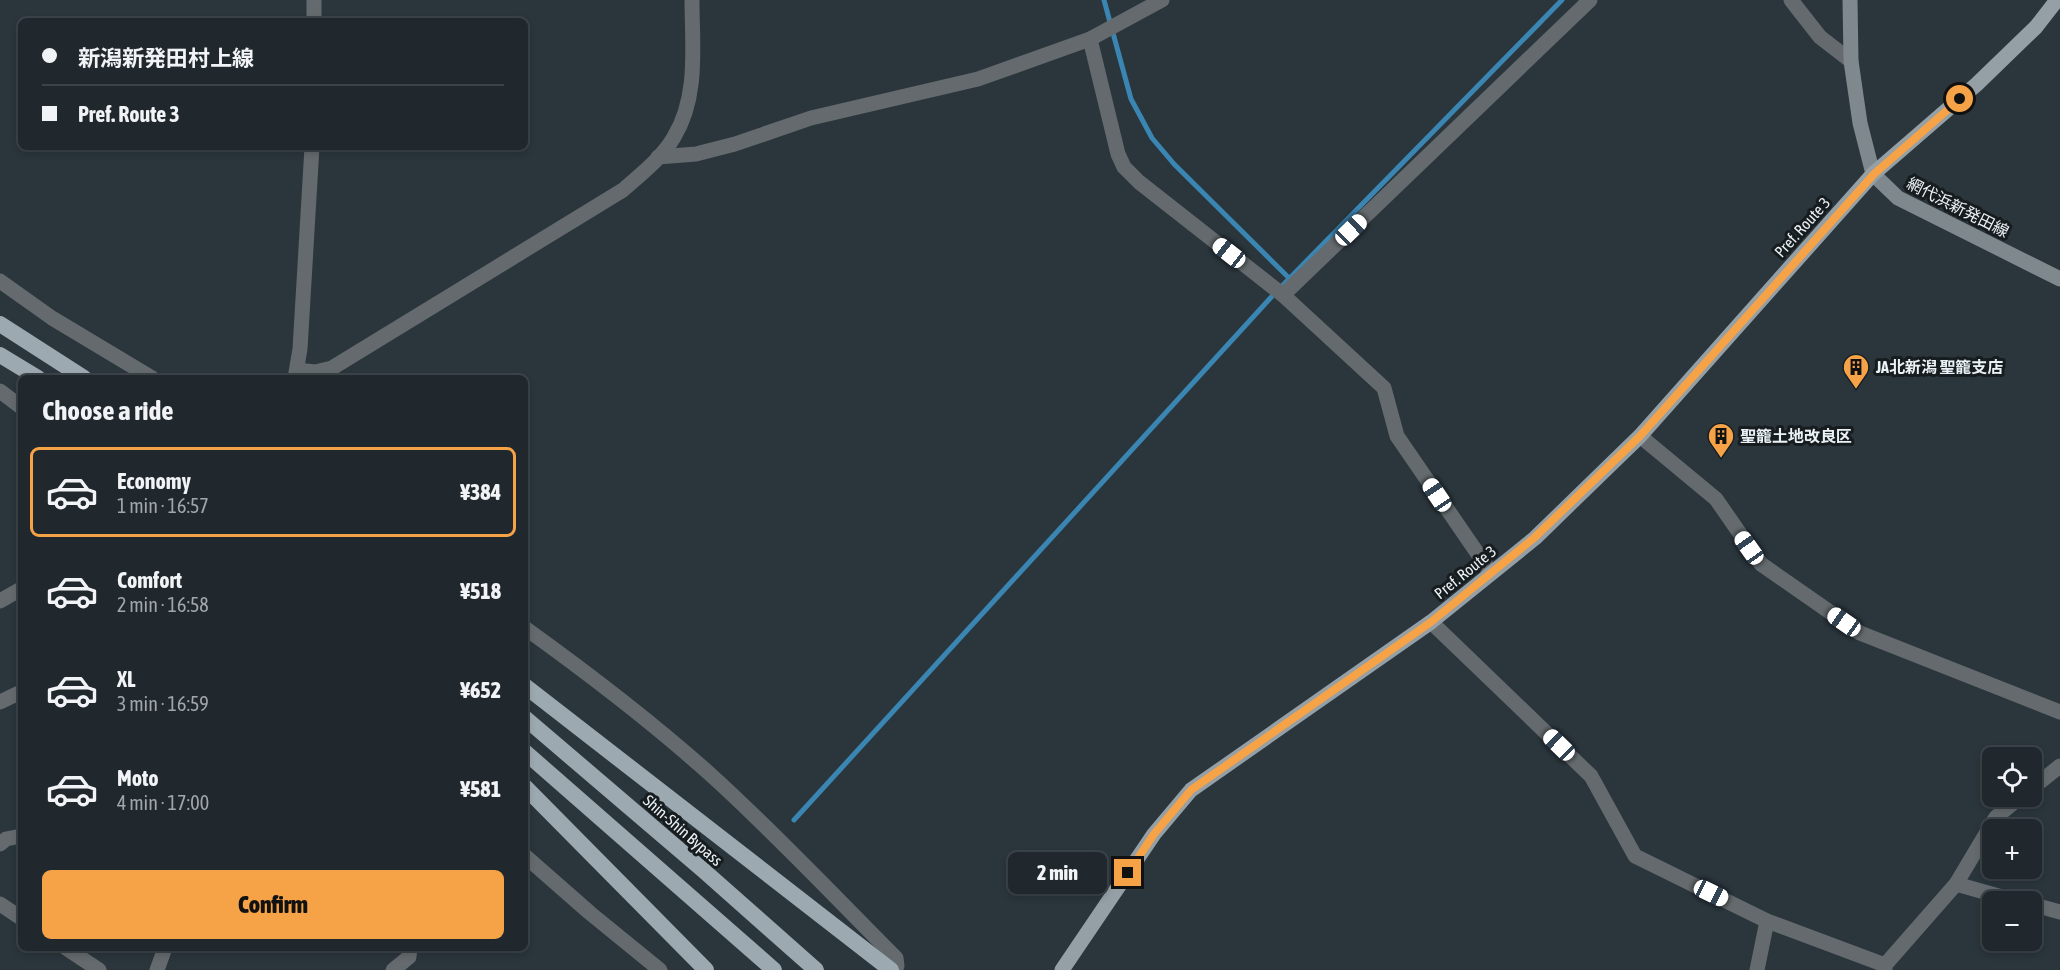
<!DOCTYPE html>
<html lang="en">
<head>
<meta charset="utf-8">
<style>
  body { margin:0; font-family:"Asap Condensed","Noto Sans JP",sans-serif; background:#283035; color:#f1f3f6; height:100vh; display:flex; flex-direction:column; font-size:22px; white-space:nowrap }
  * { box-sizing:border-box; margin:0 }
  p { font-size:20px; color:#a2a6aa }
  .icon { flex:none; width:33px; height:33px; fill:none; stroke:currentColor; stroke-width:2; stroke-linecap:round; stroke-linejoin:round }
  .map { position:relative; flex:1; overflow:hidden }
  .details { position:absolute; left:18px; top:375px; width:510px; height:576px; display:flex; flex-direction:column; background:#20282d; border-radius:9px; box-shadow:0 3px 9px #0003,0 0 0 2px #3d4449 }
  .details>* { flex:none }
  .banner { position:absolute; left:18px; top:18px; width:510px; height:132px; border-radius:9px; box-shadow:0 3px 9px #0003,0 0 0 2px #3d4449; display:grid; align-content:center; height:132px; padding:0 24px; background:#20282d }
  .buttons { position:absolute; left:1982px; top:747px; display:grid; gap:12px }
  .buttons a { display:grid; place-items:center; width:60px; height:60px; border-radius:9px; background:#20282d; box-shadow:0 3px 9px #0003,0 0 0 2px #3d4449; font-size:30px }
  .end { position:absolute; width:27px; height:27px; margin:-14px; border:8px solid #f6a247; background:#111; box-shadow:0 0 0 3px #111 }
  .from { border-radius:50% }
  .bubble { position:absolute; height:42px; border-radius:9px; background:#20282d; box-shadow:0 3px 9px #0003,0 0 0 2px #3d4449; font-size:20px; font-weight:800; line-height:42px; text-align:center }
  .car { position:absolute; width:18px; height:36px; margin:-18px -9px; border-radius:8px; box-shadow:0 0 4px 2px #0007; background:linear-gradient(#fff 24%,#345 0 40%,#fff 0 76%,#345 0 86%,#fff 0) }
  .banner b { display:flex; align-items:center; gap:21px; height:57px; font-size:22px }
  .banner b+b { border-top:2px solid #3d4449 }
  .banner i { width:15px; height:15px; background:#f1f3f6 }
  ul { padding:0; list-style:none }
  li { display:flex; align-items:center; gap:18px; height:90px; margin:0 12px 9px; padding:0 12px; border:3px solid transparent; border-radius:9px }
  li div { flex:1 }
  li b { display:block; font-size:22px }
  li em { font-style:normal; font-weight:800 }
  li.current { border-color:#f6a247 }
  li>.icon { width:54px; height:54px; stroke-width:1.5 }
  h2 { padding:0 24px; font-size:27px; line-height:72px }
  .action { display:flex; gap:12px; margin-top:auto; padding:12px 24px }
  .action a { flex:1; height:69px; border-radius:9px; background:#f6a247; color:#111; font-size:24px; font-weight:800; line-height:69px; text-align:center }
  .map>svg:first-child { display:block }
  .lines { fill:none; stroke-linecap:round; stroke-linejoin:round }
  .stream { stroke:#3a85b1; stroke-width:5 }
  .minor { stroke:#646a6d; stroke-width:15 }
  .tertiary { stroke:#646a6d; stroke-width:15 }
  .secondary { stroke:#7f888d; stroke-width:15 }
  .primary { stroke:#949fa6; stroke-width:15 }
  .trunk { stroke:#9da9b1; stroke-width:16 }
  .route { stroke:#f6a247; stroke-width:8 }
  .labels { text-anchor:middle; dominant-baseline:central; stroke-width:6; stroke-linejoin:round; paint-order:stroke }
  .street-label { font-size:16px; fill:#ebf2f7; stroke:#171c1f }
  .poi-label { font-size:16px; font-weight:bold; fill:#ebf2f7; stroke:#171c1f; text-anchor:start }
</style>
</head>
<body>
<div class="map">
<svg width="2060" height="970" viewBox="0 0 2060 970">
  <rect width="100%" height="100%" fill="#2a353c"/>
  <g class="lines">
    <g class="stream">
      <path d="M1104,0L1131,99L1152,138L1174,164L1289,278"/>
      <path d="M1282,286L1562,0"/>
      <path d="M794,820L1275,293"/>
    </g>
    <g class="minor">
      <path d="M1791,0L1820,37L1851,61"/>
      <path d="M1090,39L1118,154L1124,167L1139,182L1283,295L1384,388L1397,436L1491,573"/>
      <path d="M658,157L696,154L735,144L811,118L978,79L1090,39L1162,0"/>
      <path d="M0,281L52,318L152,378"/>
      <path d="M1283,295L1590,0"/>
      <path d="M297,370L315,372L332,368L623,190C641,174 662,158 674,137C699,96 692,45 692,0"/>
      <path d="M0,391L21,407"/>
      <path d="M1640,436L1716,499L1761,564L1860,633L2060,712"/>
      <path d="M0,601L21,589"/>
      <path d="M1431,622L1591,776L1635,856L1767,921L1885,965"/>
      <path d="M525,628C589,674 652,722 711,775C775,833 835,897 896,958L897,966L894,970"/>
      <path d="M0,702L21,692"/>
      <path d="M2031,789L2060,766"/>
      <path d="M0,844L6,839L21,836"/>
      <path d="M525,856L590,913L660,970"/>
      <path d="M1956,884L2020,902"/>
      <path d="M0,904L21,918"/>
      <path d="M2031,904L2060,912"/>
      <path d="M66,948L99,970"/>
      <path d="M393,970L409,957L410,948"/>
      <path d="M1757,970L1767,921"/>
      <path d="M1885,970V965L1956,884L1996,817L2022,796"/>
    </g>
    <g class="tertiary">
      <path d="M314,21V0"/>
      <path d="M295,378L300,349L312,147"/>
      <path d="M157,970L165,948"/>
    </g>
    <path class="secondary" d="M1850,0L1851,61L1860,123L1873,174L1898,198L2060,279"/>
    <path class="primary" d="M1062,970L1154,834L1191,790L1431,622L1535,538L1640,436L1873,174L1977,84L2036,27L2057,0"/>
    <g class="trunk">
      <path d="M0,324L84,378"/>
      <path d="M0,355L38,378"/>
      <path d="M525,686L891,970"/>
      <path d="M525,718L703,870L816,970"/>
      <path d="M525,752L774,970"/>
      <path d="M525,787L706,970"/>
    </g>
  </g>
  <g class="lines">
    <path class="route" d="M1128,873L1154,834L1191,790L1431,622L1534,538L1640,436L1874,174L1960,99"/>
  </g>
  <defs>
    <g id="building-pin" transform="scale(1.35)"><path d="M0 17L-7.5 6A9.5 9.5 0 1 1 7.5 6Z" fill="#f6a247" stroke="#171c1f"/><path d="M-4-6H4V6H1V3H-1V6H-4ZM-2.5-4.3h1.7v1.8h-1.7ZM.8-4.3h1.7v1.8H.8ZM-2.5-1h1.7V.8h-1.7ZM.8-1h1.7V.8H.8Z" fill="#111"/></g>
  </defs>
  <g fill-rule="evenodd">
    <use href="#building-pin" x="1856" y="367"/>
    <use href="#building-pin" x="1721" y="436"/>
  </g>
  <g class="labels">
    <g class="street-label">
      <text transform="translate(1958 207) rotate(27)">網代浜新発田線</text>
      <text transform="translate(1802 227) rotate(-48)">Pref. Route 3</text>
      <text transform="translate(1465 572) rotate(-39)">Pref. Route 3</text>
      <text transform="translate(683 830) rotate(41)">Shin-Shin Bypass</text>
    </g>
    <g class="poi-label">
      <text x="1876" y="367">JA北新潟 聖籠支店</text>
      <text x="1740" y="436">聖籠土地改良区</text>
    </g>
  </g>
</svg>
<div class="buttons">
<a><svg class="icon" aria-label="locate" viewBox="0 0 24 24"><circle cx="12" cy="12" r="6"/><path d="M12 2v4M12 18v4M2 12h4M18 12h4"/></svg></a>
<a>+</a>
<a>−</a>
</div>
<i class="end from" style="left:1960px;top:99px"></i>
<i class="end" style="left:1128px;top:873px"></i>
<div class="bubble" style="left:1008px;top:852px;width:99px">2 min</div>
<i class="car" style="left:1351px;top:230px;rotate:46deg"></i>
<i class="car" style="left:1229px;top:253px;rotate:308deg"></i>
<i class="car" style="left:1437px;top:495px;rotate:326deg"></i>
<i class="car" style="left:1749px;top:548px;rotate:325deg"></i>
<i class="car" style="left:1844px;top:622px;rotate:305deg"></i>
<i class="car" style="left:1559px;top:745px;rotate:314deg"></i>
<i class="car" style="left:1711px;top:893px;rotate:116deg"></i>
<div class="banner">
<b><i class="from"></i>新潟新発田村上線</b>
<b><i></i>Pref. Route 3</b>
</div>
<section class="details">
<h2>Choose a ride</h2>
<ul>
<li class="current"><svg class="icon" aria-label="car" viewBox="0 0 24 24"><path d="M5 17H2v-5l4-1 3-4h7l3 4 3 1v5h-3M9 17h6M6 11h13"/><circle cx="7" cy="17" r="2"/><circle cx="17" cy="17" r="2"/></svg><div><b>Economy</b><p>1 min · 16:57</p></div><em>¥384</em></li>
<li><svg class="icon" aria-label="car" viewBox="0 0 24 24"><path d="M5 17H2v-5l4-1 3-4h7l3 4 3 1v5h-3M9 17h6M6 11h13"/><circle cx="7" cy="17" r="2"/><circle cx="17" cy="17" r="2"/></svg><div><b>Comfort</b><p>2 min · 16:58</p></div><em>¥518</em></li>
<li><svg class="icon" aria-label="car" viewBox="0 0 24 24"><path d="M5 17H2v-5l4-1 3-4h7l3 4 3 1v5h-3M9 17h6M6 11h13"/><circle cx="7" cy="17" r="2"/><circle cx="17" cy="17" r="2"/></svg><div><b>XL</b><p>3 min · 16:59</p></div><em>¥652</em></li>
<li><svg class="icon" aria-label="car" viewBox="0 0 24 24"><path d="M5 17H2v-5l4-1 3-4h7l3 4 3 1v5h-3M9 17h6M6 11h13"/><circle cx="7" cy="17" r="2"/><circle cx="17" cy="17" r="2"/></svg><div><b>Moto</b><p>4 min · 17:00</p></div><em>¥581</em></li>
</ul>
<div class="action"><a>Confirm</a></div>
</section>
</div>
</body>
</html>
